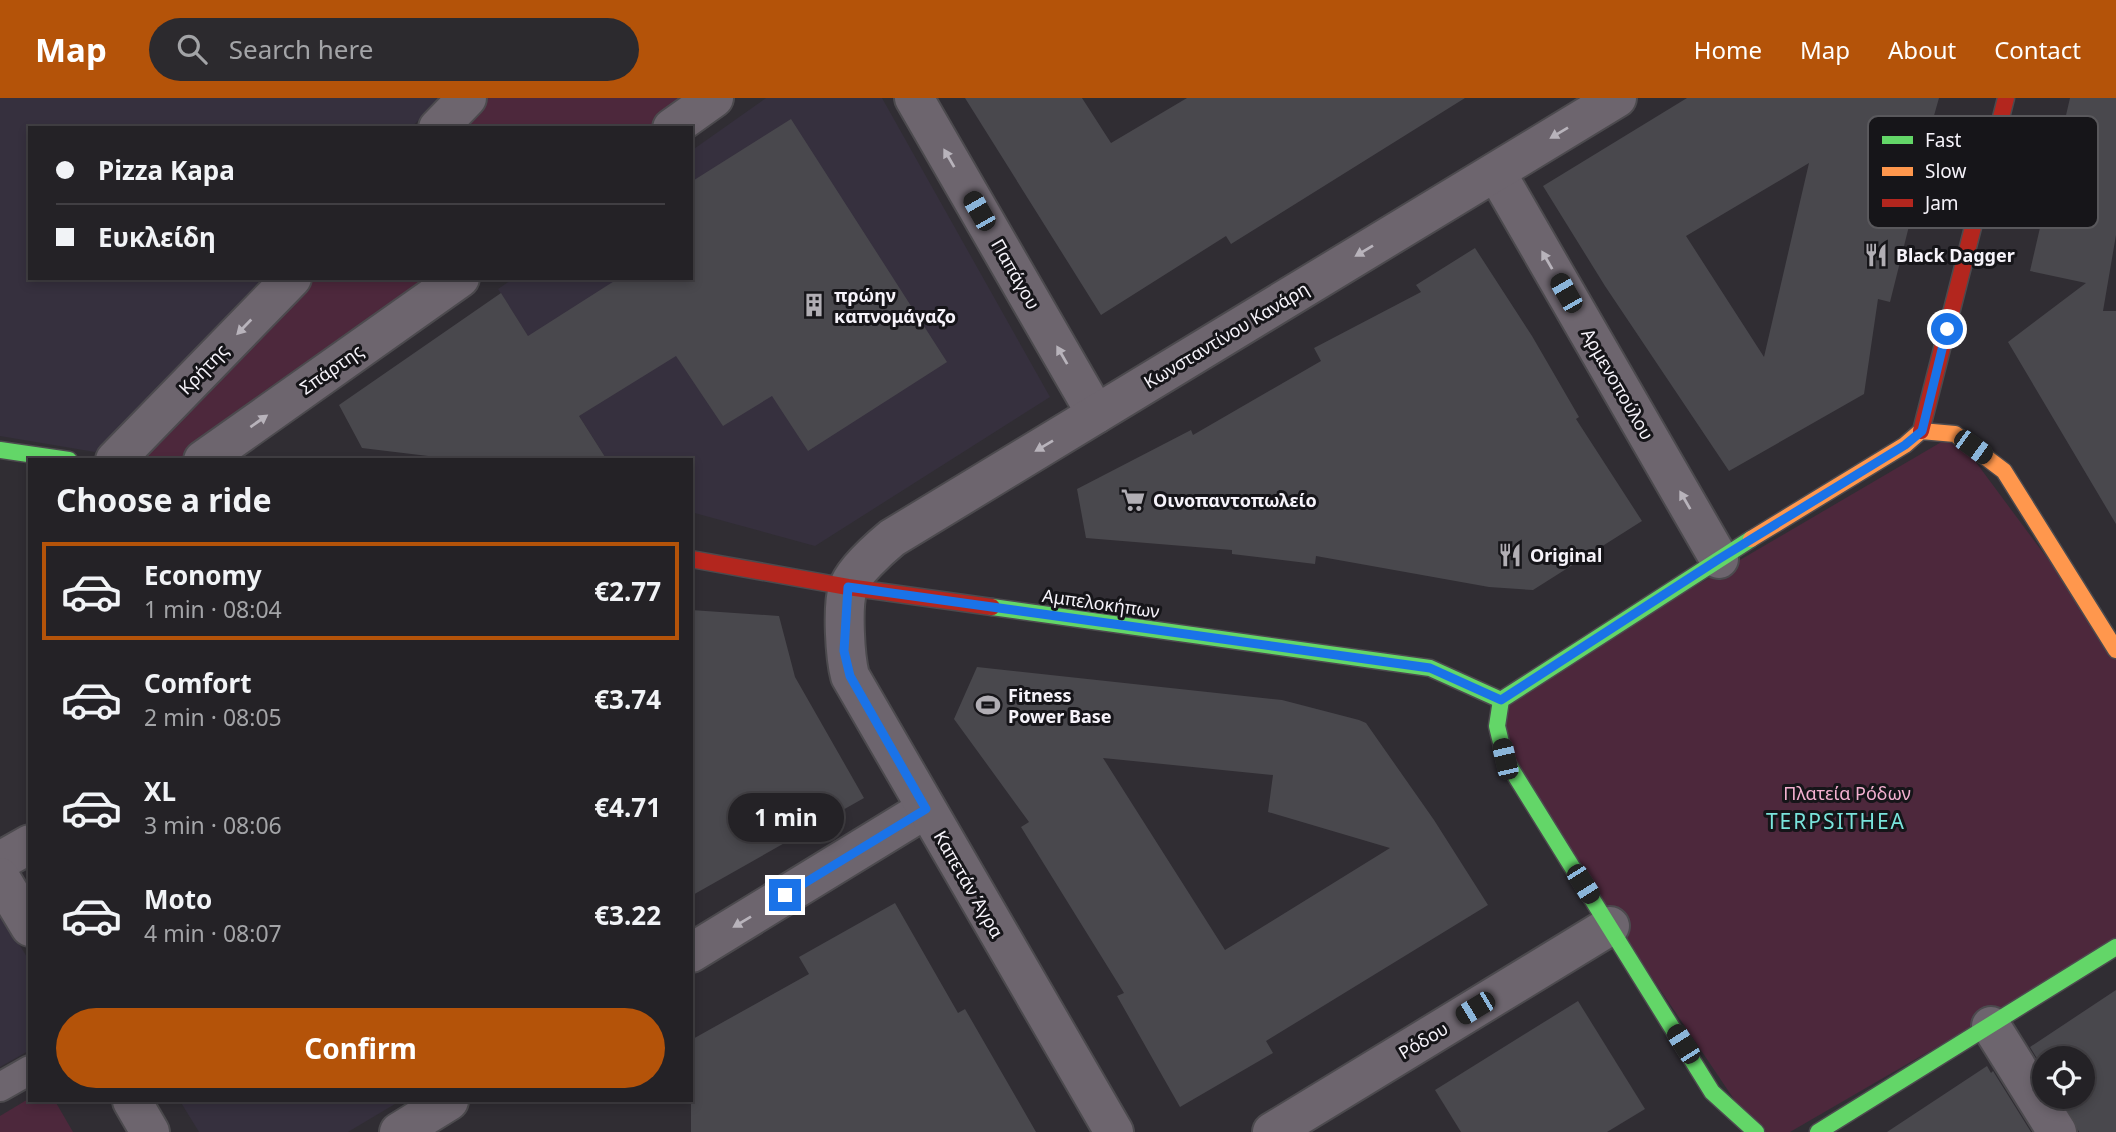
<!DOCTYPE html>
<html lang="en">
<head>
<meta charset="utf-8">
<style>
  body { margin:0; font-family:"Noto Sans",sans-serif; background:#2c2a2e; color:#f1f3f6; height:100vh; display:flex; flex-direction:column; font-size:26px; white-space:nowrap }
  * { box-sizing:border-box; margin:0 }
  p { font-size:23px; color:#a3a4a7 }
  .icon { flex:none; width:38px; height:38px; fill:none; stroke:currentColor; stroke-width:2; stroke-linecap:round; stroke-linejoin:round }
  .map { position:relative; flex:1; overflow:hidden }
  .panel { position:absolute; left:28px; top:360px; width:665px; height:644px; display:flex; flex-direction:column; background:#242226; border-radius:0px; box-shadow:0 4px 10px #0003,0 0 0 2px #413f43 }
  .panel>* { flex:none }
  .top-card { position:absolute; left:28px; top:28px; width:665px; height:154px; border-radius:0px; box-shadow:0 4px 10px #0003,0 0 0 2px #413f43; display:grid; align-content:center; height:154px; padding:0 28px; background:#242226 }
  .fabs { position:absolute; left:2032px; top:948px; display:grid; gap:14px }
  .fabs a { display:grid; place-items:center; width:63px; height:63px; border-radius:50%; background:#242226; box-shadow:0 4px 10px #0003,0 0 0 2px #413f43; font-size:35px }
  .end { position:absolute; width:32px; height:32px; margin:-16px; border:9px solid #1a73e8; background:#fff; box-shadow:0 0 0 4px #fff }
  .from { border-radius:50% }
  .bubble { position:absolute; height:49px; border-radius:24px; background:#242226; box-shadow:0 4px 10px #0003,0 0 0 2px #413f43; font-size:23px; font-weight:700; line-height:49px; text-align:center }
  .car { position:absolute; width:21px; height:42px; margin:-21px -10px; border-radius:9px; box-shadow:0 0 5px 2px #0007; background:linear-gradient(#222 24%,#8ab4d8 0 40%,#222 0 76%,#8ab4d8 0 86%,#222 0) }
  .top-card b { display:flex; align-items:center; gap:24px; height:66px; font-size:26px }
  .top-card b+b { border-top:2px solid #413f43 }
  .top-card i { width:18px; height:18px; background:#f1f3f6 }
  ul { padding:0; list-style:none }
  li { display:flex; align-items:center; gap:21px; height:98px; margin:0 14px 10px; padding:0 14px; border:4px solid transparent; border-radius:0px }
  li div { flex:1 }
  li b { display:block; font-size:26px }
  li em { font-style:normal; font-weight:700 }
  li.active { border-color:#b45309 }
  li>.icon { width:63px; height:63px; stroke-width:1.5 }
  h2 { padding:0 28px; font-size:32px; line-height:84px }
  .primary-button { display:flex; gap:14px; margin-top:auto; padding:14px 28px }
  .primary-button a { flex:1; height:80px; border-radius:42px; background:#b45309; color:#fff; font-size:28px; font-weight:700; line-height:80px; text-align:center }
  header { display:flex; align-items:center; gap:42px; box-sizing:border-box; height:98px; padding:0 35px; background:#b45309; color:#fff }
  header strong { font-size:33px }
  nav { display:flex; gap:38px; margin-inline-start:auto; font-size:24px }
  .search { width:490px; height:63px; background:#2c2a2e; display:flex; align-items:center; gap:18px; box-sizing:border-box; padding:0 24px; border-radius:38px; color:#a3a4a7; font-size:26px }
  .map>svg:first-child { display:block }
  .built { fill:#36303e }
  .green { fill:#4d283c }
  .building { fill:#49484d; fill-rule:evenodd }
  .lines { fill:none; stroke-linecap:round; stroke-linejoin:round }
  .lane-casing { stroke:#4c4a4e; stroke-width:32 }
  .street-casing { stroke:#4c4a4e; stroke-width:42 }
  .fast-casing { stroke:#4c4a4e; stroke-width:19 }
  .slow-casing { stroke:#4c4a4e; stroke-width:19 }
  .jam-casing { stroke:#4c4a4e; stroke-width:19 }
  .lane { stroke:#6d656e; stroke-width:28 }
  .street { stroke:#6d656e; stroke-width:38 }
  .fast { stroke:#63d668; stroke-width:16 }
  .slow { stroke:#ff974d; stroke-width:16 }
  .jam { stroke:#b3261e; stroke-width:16 }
  .oneway { fill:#b8b3bb }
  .route { stroke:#1a73e8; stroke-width:9 }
  .labels { text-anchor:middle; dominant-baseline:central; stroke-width:6; stroke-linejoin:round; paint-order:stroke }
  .poi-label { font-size:18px; font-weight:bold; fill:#f6f3fa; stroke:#161519; text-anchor:start }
  .street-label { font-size:18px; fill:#f6f3fa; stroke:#161519 }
  .park-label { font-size:18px; fill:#f4b1d0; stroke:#161519 }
  .quarter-label { font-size:21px; letter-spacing:2px; fill:#79e4dc; stroke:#161519 }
  .key { fill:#161519; stroke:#59585c; stroke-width:2 }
  .key-label { font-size:19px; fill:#f6f3fa }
</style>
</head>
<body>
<header>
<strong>Map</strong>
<div class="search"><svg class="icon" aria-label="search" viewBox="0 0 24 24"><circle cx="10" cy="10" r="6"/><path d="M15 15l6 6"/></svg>Search here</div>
<nav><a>Home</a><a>Map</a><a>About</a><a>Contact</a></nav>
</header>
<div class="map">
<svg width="2116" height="1034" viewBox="0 0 2116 1034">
  <rect width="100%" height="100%" fill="#302d33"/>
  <g class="built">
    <path d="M0,0H440L411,30H30V180H264L95,354L0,338Z"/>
    <path d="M766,0H882L1050,299L815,448L691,414V362H607L498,191L514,180H691V53Z"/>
    <path d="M0,815L30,864V952L0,969Z"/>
    <path d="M180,1003H400L348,1034H199Z"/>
  </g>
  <g class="green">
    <path d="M467,0H714L672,30H438Z"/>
    <path d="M292,180H460L203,362H115Z"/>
    <path d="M1955,336L2116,553V845L1790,1034H1756L1505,661L1501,602Z"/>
    <path d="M30,1000L55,1003L73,1034H0V1018Z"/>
  </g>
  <g class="building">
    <path d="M965,0H1082L1111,45L1187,0H1465L1231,146L1226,138L1101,217Z"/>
    <path d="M1687,0H1939L1904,123L1910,124L1890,204L1878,201L1864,296L1729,373L1605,188L1543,88ZM1809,65L1764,259L1686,138Z"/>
    <path d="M2070,0H2116V137L2103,213H2116V426L2008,244L2086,185L2030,173Z"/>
    <path d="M791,21L947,264L808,353L772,298L723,328L676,258L579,318L607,362H461L362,350L339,307L501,195L528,238L619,180H691V84Z"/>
    <path d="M1475,150L1532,238L1579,319L1576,321L1642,423L1533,492L1489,489L1316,458L1315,466L1232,456V452L1086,440L1077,391L1191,332L1193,337L1321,263L1314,250L1421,194L1416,187Z"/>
    <path d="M691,512L779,518L795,579L864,700L691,798Z"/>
    <path d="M977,569L1282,602L1359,622L1366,625L1434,722L1488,807L1266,943L1273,955L1180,1009L1117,898L1124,895L1021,729L1029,724L954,621ZM1103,660L1273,677L1268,714L1390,750L1225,852Z"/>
    <path d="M895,805L958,915L965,911L1036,1034H691V942L809,876L799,859Z"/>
    <path d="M2116,892V1034H2079L2061,999H2082V961H2044V972L2030,949Z"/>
    <path d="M1578,903L1645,1011L1607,1034H1461L1435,992Z"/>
    <path d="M1987,968L1991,975L1993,973L2031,1034H1887Z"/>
  </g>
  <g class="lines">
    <g class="lane-casing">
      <path id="lane" d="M0,989L30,972"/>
    </g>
    <g class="street-casing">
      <g id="street">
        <path d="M914,0L1096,316"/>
        <path d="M438,30L467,0"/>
        <path d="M672,30L714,0"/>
        <path d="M1496,74L1719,461"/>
        <path d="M115,362L292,180"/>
        <path d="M203,362L460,180"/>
        <path d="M0,763L30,746"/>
        <path d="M0,779L30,829"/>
        <path d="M691,855L926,711"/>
        <path d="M1991,928L2057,1034"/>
        <path d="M132,1003L150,1034"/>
        <path d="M399,1034L449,1003"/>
        <path d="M1114,1034L850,578C845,559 842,508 848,490C852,475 880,450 892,440L1617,0"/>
        <path d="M1272,1034L1610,828"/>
      </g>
    </g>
    <g class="fast-casing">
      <g id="fast">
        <path d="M0,352L69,362"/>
        <path d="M1751,441L1501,602L1497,628L1505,661L1712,994L1756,1034"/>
        <path d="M992,509L1430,570L1501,602"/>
        <path d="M1818,1034L2116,849"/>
      </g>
    </g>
    <g class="slow-casing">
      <path id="slow" d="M1751,441L1905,347L1921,333L1955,336L2004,373L2116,552"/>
    </g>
    <g class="jam-casing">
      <g id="jam">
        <path d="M1921,333L2006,0"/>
        <path d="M691,461L848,489L992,509"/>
      </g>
    </g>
    <use href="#lane" class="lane"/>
    <use href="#street" class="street"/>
    <use href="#fast" class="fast"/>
    <use href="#slow" class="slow"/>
    <use href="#jam" class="jam"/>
  </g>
  <defs><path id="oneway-solid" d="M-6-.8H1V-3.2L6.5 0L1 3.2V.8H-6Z" transform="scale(1.75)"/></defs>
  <g class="oneway">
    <use href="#oneway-solid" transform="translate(1559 35) rotate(149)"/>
    <use href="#oneway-solid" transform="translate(949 60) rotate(-120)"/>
    <use href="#oneway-solid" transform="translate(1364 153) rotate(149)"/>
    <use href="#oneway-solid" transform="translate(1547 162) rotate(-120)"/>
    <use href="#oneway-solid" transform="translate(244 229) rotate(134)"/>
    <use href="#oneway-solid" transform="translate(1062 257) rotate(-120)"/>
    <use href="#oneway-solid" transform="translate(259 323) rotate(-35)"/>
    <use href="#oneway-solid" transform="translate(1044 348) rotate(149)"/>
    <use href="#oneway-solid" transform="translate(1685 402) rotate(-120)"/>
    <use href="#oneway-solid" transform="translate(742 824) rotate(149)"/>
  </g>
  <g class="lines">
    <path class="route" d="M785,797L926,711L850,578L844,553L848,489L1430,570L1501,602L1719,461L1905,347L1922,333L1947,231"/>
  </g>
  <defs>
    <g id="restaurant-bare" transform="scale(1.89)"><path d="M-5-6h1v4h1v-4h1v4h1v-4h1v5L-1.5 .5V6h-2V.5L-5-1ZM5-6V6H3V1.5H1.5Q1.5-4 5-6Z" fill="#b1aeb4" stroke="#161519" stroke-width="2.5" paint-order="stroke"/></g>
    <g id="building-bare" transform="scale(1.89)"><path d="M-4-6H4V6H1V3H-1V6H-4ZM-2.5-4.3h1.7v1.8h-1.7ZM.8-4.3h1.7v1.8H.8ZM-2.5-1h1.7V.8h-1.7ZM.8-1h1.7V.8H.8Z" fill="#b1aeb4" stroke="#161519" stroke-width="2.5" paint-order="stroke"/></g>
    <g id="supermarket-bare" transform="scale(1.89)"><path d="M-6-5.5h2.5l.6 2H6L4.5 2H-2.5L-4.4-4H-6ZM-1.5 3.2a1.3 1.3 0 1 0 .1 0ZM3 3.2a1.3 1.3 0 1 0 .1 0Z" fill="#b1aeb4" stroke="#161519" stroke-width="2.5" paint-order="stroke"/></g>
    <g id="stadium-bare" transform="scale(1.89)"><path d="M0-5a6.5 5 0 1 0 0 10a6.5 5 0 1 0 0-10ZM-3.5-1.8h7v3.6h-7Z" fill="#b1aeb4" stroke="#161519" stroke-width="2.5" paint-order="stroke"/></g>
  </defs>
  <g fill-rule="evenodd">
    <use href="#restaurant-bare" x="1876" y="157"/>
    <use href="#building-bare" x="814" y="207"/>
    <use href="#supermarket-bare" x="1133" y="402"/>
    <use href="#restaurant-bare" x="1510" y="457"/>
    <use href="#stadium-bare" x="988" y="607"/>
  </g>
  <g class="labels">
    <g class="poi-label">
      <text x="1896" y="157">Black Dagger</text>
      <text x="834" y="197">πρώην<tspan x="834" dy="21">καπνομάγαζο</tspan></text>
      <text x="1153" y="402">Οινοπαντοπωλείο</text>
      <text x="1530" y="457">Original</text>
      <text x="1008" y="597">Fitness<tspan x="1008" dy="21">Power Base</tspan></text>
    </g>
    <g class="street-label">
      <text transform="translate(1016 176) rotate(60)">Παπάγου</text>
      <text transform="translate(1226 237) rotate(-31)">Κωνσταντίνου Κανάρη</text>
      <text transform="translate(203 271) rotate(-46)">Κρήτης</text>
      <text transform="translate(331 271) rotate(-35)">Σπάρτης</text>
      <text transform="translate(1618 286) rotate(60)">Αρμενοπούλου</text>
      <text transform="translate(1101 505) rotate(8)">Αμπελοκήπων</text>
      <text transform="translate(969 786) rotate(60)">Καπετάν Άγρα</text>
      <text transform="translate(1423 942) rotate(-31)">Ρόδου</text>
    </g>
    <g class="park-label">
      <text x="1847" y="695">Πλατεία Ρόδων</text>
    </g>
    <g class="quarter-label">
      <text x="1836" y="723">TERPSITHEA</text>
    </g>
  </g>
  <rect x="1868" y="18" width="230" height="112" rx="10" class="key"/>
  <rect x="1882" y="38" width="31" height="8" fill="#63d668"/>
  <rect x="1882" y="69" width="31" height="9" fill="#ff974d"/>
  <rect x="1882" y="101" width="31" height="8" fill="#b3261e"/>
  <g class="key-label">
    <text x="1925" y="49">Fast</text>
    <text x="1925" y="80">Slow</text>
    <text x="1925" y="112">Jam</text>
  </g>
</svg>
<div class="fabs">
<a><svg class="icon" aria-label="locate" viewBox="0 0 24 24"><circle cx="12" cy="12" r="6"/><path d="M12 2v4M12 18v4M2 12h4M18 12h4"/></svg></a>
</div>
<i class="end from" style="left:1947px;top:231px"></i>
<i class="end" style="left:785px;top:797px"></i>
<div class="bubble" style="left:728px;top:695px;width:116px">1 min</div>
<i class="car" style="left:979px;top:113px;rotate:330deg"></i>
<i class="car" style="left:1566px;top:195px;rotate:330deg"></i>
<i class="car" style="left:1973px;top:349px;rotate:126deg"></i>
<i class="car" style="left:1505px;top:661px;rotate:347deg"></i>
<i class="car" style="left:1583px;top:786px;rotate:148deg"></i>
<i class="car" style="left:1475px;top:910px;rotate:239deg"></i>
<i class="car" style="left:1683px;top:946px;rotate:328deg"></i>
<div class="top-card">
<b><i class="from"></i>Pizza Kapa</b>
<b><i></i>Ευκλείδη</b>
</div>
<section class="panel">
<h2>Choose a ride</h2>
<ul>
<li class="active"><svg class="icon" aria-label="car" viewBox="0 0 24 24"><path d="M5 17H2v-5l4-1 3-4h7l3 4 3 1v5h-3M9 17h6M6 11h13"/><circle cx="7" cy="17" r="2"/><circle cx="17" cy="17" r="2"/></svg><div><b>Economy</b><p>1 min · 08:04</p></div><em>€2.77</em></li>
<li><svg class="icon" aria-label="car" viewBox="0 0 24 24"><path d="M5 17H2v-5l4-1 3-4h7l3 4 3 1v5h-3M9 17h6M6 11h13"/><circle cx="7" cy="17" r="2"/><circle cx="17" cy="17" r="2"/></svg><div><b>Comfort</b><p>2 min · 08:05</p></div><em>€3.74</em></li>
<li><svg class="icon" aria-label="car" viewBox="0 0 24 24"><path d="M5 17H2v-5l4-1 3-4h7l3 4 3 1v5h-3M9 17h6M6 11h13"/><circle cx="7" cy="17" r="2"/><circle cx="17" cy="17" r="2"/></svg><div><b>XL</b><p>3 min · 08:06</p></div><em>€4.71</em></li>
<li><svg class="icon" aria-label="car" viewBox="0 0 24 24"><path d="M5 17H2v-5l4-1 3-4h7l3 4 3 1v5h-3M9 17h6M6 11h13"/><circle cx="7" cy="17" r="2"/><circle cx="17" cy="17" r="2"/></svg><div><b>Moto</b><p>4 min · 08:07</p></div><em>€3.22</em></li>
</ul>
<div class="primary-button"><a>Confirm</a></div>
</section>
</div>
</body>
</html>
